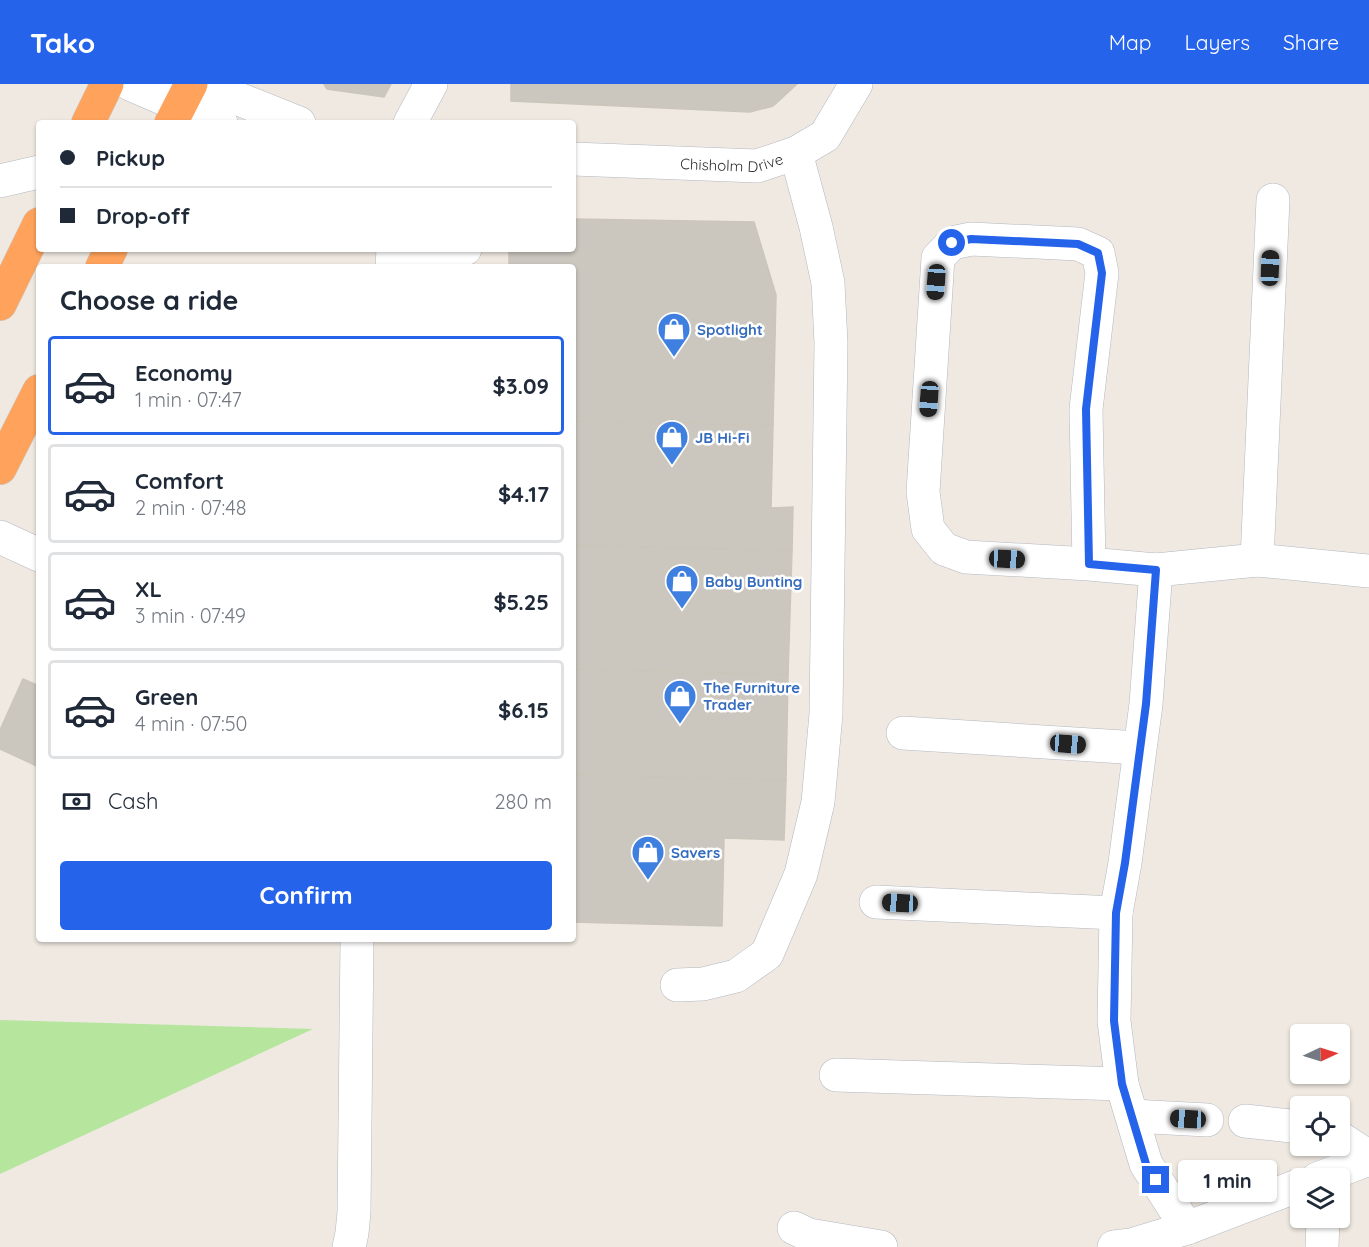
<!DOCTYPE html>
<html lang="en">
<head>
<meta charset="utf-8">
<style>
  body { margin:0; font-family:Quicksand,sans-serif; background:#f6f6f7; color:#1f2937; height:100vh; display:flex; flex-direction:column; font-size:22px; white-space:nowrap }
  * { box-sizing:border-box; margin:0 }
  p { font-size:20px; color:#747a83 }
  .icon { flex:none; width:33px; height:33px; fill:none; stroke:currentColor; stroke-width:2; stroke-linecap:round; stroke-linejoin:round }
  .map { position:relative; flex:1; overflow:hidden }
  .panel { position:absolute; left:36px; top:180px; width:540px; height:678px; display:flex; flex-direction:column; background:#fff; border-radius:6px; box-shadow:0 2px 4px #0004 }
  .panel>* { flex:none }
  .hud { position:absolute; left:36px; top:36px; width:540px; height:132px; border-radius:6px; box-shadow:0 2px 4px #0004; display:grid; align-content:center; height:132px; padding:0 24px; background:#fff }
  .needle { width:39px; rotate:86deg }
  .buttons { position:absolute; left:1290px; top:940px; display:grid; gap:12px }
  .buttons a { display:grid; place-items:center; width:60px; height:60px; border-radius:6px; background:#fff; box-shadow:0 2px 4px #0004; font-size:30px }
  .end { position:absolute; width:27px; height:27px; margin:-14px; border:8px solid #2563eb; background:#fff; box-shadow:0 0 0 3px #fff }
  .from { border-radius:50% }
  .bubble { position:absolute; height:42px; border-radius:6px; background:#fff; box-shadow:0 2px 4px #0004; font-size:20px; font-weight:700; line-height:42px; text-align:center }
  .car { position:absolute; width:18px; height:36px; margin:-18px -9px; border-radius:8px; box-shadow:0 0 4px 2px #0007; background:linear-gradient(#222 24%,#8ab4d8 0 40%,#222 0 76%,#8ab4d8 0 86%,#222 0) }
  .hud b { display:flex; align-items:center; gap:21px; height:57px; font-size:22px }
  .hud b+b { border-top:2px solid #e0e1e3 }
  .hud i { width:15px; height:15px; background:#1f2937 }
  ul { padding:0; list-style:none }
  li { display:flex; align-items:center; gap:18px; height:99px; margin:0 12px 9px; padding:0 12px; border:3px solid #e0e1e3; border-radius:6px }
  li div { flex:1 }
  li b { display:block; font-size:22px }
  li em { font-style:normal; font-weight:700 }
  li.active { border-color:#2563eb }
  li>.icon { width:54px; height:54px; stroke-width:1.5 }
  h2 { padding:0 24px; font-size:27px; line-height:72px }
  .pay { display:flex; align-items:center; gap:15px; height:66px; padding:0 24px; font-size:22px }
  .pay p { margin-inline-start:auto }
  .action { display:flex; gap:12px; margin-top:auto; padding:12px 24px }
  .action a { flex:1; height:69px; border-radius:6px; background:#2563eb; color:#fff; font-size:24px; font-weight:700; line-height:69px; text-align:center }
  header { display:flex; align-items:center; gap:36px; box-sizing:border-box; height:84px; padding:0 30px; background:#2563eb; color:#fff }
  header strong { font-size:28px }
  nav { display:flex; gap:33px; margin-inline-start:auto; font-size:21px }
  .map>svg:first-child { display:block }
  .green { fill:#b6e59e }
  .building { fill:#cbc7bf; stroke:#cbc5ba; stroke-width:1.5 }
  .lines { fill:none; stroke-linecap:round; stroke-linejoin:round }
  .minor-casing { stroke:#b4b7c1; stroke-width:34 }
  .highway-casing { stroke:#c9c9c9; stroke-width:34 }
  .minor { stroke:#fff; stroke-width:33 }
  .highway { stroke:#ffa35c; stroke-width:33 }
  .route { stroke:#2563eb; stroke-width:8 }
  .labels { text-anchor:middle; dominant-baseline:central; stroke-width:5; stroke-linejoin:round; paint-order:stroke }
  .street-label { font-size:15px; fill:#2e2e2e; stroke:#fff }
  .shop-label { font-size:15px; font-weight:bold; fill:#366cbe; stroke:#fff; text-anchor:start }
</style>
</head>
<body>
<header>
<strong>Tako</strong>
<nav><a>Map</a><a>Layers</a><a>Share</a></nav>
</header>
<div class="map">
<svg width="1369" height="1163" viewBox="0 0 1369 1163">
  <rect width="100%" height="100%" fill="#efe9e1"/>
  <path class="green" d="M0,936L313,945L0,1090Z"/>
  <g class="building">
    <path d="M324,0H391L384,13L327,5Z"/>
    <path d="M511,0H797L773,22L750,28L511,17Z"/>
    <path d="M573,135L754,138L776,211L773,341L573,337V183H509V165H573Z"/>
    <path d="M573,337L773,341L771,424L793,423L792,467L573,461Z"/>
    <path d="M573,461L792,467L788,591L573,585Z"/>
    <path d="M573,585L788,591L786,696L573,691Z"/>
    <path d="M23,595L39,602V683L0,665V646Z"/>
    <path d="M573,691L786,696L784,756L724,754L722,842L573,838Z"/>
  </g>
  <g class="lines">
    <g class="minor-casing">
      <g id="minor">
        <path d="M130,0L221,39"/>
        <path d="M201,0L299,39"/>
        <path d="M410,39L431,0"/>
        <path id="s1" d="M573,75L757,82L796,69L825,52L856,0"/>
        <path d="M0,97L39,88"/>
        <path d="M392,183L393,165L459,167L465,165"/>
        <path d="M0,453L39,471"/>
        <path d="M1257,476L1273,116"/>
        <path d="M1089,480L1086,325L1102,189L1098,169L1078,160L971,155L952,159L938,174L923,408L928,445L944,465L966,473L1089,480L1156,486L1257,476L1369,487"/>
        <path d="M1156,486L1146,620L1125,779L1116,829L1114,937L1122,1000L1146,1080L1187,1144"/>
        <path d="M903,649L1139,664"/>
        <path d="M876,818L1116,829"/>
        <path d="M677,901L703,900L736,892L767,870L801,790L818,718L826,630L831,259L828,199L816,143L796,69"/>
        <path d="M836,991L1122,1000"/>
        <path d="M1132,1032L1207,1036"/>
        <path d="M1245,1037L1300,1043"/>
        <path d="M1340,1054L1369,1073"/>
        <path d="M1317,1095L1369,1075"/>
        <path d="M794,1144L809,1151L881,1163"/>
        <path d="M349,1163L352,1149L354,1128L357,855"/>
        <path d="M1114,1163L1131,1161L1187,1144L1300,1101"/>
        <path d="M1322,1163L1323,1134"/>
      </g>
    </g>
    <g class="highway-casing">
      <g id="highway">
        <path d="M88,39L107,0"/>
        <path d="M171,39L191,0"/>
        <path d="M102,183L111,165"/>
        <path d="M0,220L39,140"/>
        <path d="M0,384L39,307"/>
      </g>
    </g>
    <use href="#minor" class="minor"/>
    <use href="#highway" class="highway"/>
  </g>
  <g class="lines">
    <path class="route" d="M952,159L971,155L1078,160L1098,169L1102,189L1086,325L1089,480L1156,486L1146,620L1125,779L1116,829L1114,937L1122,1000L1146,1080L1156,1096"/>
  </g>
  <defs>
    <g id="shop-pin" transform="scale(1.725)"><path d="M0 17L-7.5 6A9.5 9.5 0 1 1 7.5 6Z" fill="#3f7fe0" stroke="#fff"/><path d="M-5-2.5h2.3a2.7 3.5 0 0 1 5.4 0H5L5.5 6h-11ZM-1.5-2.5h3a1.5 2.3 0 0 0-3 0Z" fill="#fff"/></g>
  </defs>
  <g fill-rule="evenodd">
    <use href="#shop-pin" x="674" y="245"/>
    <use href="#shop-pin" x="672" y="353"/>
    <use href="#shop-pin" x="682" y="497"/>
    <use href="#shop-pin" x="680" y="612"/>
    <use href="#shop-pin" x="648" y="768"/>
  </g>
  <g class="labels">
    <g class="street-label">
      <text stroke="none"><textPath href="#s1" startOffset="159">Chisholm Drive</textPath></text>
    </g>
    <g class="shop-label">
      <text x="697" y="245">Spotlight</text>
      <text x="695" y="353">JB Hi-Fi</text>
      <text x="705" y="497">Baby Bunting</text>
      <text x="703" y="603">The Furniture<tspan x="703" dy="17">Trader</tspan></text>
      <text x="671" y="768">Savers</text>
    </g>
  </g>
</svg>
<div class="buttons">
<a><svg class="needle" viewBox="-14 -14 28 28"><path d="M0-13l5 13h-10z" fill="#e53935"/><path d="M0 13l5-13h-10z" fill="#747a83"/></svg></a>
<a><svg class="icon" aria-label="locate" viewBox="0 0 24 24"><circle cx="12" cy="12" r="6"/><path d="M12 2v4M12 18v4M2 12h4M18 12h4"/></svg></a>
<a><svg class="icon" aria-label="layers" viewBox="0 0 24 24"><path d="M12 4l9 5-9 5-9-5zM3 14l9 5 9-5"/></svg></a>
</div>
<i class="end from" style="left:952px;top:159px"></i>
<i class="end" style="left:1156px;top:1096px"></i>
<div class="bubble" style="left:1178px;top:1076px;width:99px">1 min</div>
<i class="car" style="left:1270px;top:184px;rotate:2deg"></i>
<i class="car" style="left:936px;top:198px;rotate:184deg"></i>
<i class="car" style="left:929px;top:315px;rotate:184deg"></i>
<i class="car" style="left:1007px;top:475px;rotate:93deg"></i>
<i class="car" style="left:1068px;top:660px;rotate:94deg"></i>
<i class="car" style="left:900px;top:819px;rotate:273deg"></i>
<i class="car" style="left:1188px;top:1035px;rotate:273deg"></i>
<div class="hud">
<b><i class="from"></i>Pickup</b>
<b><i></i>Drop-off</b>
</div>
<section class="panel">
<h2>Choose a ride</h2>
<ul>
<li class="active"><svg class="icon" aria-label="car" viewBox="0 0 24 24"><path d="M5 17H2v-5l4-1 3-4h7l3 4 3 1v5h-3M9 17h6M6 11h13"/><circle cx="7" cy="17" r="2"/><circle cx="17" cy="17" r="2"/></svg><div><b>Economy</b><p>1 min · 07:47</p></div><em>$3.09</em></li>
<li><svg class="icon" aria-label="car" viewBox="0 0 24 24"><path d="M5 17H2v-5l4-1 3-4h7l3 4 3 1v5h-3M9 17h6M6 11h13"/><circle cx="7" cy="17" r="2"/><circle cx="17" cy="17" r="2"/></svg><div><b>Comfort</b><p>2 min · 07:48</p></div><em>$4.17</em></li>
<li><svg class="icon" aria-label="car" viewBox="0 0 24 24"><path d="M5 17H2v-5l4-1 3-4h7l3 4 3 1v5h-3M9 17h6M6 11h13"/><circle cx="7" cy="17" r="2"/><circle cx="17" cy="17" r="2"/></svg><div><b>XL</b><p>3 min · 07:49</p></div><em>$5.25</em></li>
<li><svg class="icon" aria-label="car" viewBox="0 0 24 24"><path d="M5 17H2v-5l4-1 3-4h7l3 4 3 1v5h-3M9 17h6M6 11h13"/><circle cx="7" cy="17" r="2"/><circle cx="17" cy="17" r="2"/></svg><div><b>Green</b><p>4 min · 07:50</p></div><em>$6.15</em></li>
</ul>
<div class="pay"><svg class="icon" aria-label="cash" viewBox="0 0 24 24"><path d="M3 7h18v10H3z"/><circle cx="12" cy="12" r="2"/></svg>Cash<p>280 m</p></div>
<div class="action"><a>Confirm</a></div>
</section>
</div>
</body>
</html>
